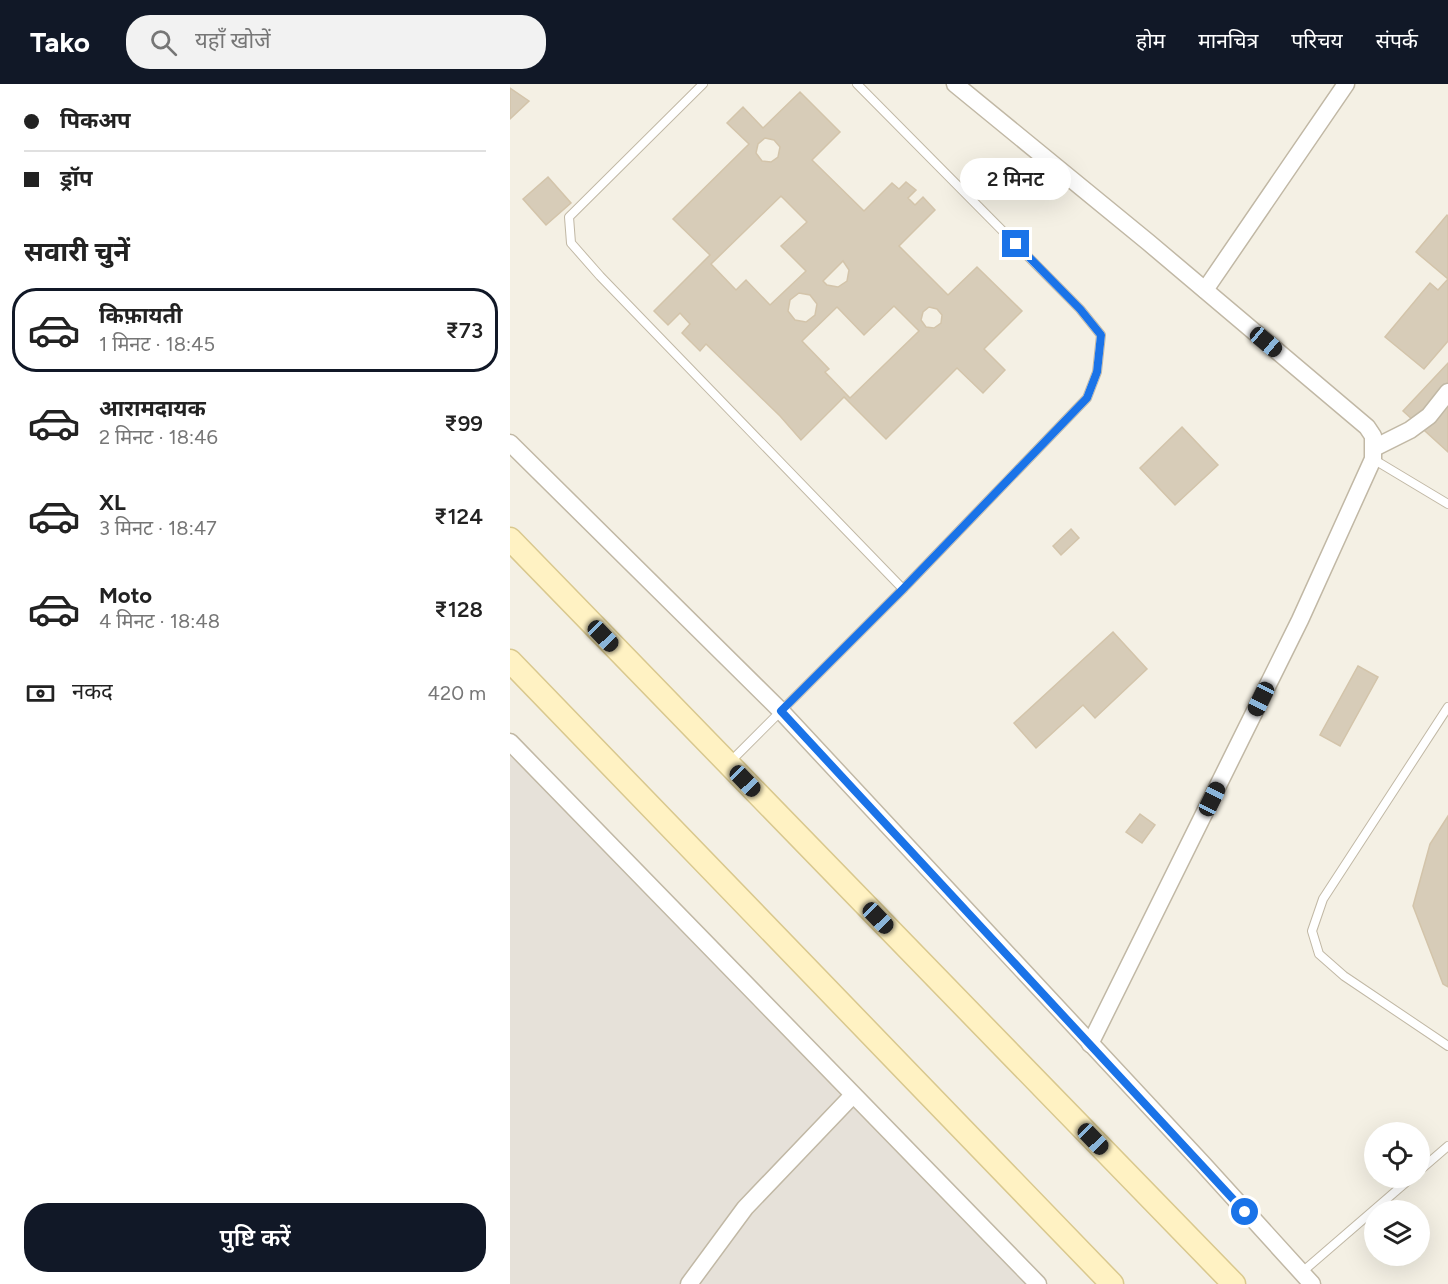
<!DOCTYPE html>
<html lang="hi">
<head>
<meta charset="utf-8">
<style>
  body { margin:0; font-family:Figtree,"Noto Sans Devanagari",sans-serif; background:#f2f2f2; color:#222; height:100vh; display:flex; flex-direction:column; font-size:22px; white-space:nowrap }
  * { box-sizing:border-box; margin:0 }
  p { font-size:20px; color:#767676 }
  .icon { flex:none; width:33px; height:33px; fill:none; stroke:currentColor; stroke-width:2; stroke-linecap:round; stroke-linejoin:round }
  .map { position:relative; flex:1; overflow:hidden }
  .sheet { display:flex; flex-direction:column; background:#fff; width:510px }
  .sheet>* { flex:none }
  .hud { display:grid; align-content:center; height:132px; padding:0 24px; background:#fff }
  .fabs { position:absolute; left:854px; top:1038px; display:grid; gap:12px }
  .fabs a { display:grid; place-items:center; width:66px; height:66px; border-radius:50%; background:#fff; box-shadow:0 6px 24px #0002; font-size:30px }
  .end { position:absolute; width:27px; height:27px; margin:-14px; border:8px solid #1a73e8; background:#fff; box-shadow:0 0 0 3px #fff }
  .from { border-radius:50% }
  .bubble { position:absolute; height:42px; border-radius:21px; background:#fff; box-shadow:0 6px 24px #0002; font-size:20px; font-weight:600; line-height:42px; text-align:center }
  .car { position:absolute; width:18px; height:36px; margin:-18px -9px; border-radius:8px; box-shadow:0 0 4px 2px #0007; background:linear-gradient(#222 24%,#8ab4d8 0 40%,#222 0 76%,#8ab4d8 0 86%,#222 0) }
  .hud b { display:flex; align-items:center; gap:21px; height:57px; font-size:22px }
  .hud b+b { border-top:2px solid #e0e0e0 }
  .hud i { width:15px; height:15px; background:#222 }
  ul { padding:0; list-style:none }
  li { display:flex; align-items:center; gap:18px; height:84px; margin:0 12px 9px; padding:0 12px; border:3px solid transparent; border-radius:24px }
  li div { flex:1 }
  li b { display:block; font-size:22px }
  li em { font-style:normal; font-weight:600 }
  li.selected { border-color:#111827 }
  li>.icon { width:54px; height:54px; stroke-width:1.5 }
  h2 { padding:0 24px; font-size:27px; line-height:72px }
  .pay { display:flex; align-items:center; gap:15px; height:66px; padding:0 24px; font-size:22px }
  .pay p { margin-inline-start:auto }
  .cta { display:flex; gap:12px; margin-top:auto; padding:12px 24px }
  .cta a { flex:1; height:69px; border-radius:24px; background:#111827; color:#fff; font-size:24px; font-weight:600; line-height:69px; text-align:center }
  header { display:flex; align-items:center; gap:36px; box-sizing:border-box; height:84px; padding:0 30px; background:#111827; color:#fff }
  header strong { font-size:28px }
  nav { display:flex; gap:33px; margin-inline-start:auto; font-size:21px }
  .search { width:420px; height:54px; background:#f2f2f2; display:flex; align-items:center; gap:15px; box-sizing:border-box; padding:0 21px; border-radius:24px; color:#767676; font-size:22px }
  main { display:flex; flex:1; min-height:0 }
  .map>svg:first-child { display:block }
  .industrial { fill:#e6e1d9 }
  .building { fill:#d7ccb8; stroke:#d3c4aa; stroke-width:1.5; fill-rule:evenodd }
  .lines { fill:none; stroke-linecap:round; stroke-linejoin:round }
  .service-casing { stroke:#c1b8a5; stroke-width:10 }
  .minor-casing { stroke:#c1b8a5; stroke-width:19 }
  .secondary-casing { stroke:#d9c88e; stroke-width:25 }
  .service { stroke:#fff; stroke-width:8 }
  .minor { stroke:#fff; stroke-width:16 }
  .secondary { stroke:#fff2c3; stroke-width:22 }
  .route { stroke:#1a73e8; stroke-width:8 }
</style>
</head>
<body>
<header>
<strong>Tako</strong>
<div class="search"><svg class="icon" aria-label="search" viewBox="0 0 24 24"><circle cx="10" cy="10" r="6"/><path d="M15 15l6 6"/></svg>यहाँ खोजें</div>
<nav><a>होम</a><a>मानचित्र</a><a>परिचय</a><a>संपर्क</a></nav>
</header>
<main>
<section class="sheet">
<div class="hud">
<b><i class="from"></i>पिकअप</b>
<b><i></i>ड्रॉप</b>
</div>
<h2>सवारी चुनें</h2>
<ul>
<li class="selected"><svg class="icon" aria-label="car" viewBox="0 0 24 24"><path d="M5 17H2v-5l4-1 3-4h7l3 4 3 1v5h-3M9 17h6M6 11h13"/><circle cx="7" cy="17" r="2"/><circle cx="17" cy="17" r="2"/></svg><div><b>किफ़ायती</b><p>1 मिनट · 18:45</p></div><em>₹73</em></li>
<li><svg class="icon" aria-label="car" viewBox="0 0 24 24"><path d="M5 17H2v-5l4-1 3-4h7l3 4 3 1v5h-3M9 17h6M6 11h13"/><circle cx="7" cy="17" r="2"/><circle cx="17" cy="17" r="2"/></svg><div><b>आरामदायक</b><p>2 मिनट · 18:46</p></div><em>₹99</em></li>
<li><svg class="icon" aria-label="car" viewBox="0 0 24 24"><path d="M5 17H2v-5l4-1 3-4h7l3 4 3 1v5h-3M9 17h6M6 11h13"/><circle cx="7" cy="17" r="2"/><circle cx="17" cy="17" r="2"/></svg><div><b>XL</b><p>3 मिनट · 18:47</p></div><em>₹124</em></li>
<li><svg class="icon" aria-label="car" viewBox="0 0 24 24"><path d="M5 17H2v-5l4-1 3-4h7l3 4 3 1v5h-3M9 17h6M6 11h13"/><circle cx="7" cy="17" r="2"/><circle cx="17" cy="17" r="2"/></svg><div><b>Moto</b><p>4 मिनट · 18:48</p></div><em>₹128</em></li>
</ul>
<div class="pay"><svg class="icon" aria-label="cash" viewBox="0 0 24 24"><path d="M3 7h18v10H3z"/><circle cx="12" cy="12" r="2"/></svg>नकद<p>420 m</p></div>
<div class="cta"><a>पुष्टि करें</a></div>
</section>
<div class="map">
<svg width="938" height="1200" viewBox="0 0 938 1200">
  <rect width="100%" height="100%" fill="#f4f0e4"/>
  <path class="industrial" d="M0,659L528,1200H0Z"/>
  <g class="building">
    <path d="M0,4L19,17L0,35Z"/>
    <path d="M290,8L330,48L302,76L354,127L382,99L389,105L396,98L406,106L398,114L405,121L413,113L425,126L389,162L438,211L467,183L512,227L474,265L495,286L473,309L447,284L376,355L334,313L291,356L270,332L196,260L190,267L172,249L180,240L170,229L158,241L144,227L200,171L163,135L239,60L217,39L233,23L253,44ZM255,54L264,56L270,63L268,73L261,78L252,77L246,69L248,60ZM271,112L297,138L271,162L296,187L260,221L236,196L226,206L201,180ZM333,177L339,186L337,197L328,203L317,201L313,197ZM289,209L300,211L307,220L305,231L296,238L285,236L278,227L280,216ZM384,222L409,247L340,314L315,288L319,285L292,257L327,223L354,251ZM419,223L427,225L432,231L431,239L424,244L416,243L411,236L413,228Z"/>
    <path d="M38,93L61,119L36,141L13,115Z"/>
    <path d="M937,131L938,132V257L914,285L875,253L920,199L928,206L938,195L906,168Z"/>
    <path d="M938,279V368L893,327Z"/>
    <path d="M672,343L708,381L665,421L630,384Z"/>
    <path d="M561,445L569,454L551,471L543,462Z"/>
    <path d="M603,548L637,585L585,634L573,621L526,664L504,639Z"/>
    <path d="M848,582L868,593L830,662L810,651Z"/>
    <path d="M630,730L645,741L632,759L616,748Z"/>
    <path d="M938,732V903L933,900L903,822L920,760Z"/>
  </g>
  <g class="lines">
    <g class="service-casing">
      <g id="service">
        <path d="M193,0L59,133L61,159L90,192L393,505"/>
        <path d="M863,375L938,420"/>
        <path d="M938,623L813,815L802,847L809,870L834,892L938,962"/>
        <path d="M219,679L393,505L577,314L587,288L591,251L570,225L347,0"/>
        <path d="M909,1087L938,1062"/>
        <path d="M791,1189L901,1094"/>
      </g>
    </g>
    <g class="minor-casing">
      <g id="minor">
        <path d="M445,0L638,158L857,343L863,352V375L790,536L580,960"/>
        <path d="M695,206L836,0"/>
        <path d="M0,359L271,627L693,1080L802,1200"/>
        <path d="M864,364L900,346L919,332L938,308"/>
        <path d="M0,658L528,1200"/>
        <path d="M179,1200L235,1124L343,1011"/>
      </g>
    </g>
    <g class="secondary-casing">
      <g id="secondary">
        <path d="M0,455L724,1200"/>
        <path d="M0,577L602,1200"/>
      </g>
    </g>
    <use href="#service" class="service"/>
    <use href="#minor" class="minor"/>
    <use href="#secondary" class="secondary"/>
  </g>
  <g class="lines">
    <path class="route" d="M506,160L570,225L591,251L587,288L577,314L393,505L271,627L735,1128"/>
  </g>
</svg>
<div class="fabs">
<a><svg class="icon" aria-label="locate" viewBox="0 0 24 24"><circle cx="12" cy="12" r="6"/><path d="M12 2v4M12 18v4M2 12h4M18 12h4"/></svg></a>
<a><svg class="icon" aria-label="layers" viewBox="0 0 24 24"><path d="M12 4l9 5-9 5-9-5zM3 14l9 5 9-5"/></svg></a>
</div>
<i class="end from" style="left:735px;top:1128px"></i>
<i class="end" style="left:506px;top:160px"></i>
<div class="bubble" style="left:450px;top:74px;width:111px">2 मिनट</div>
<i class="car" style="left:756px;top:258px;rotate:130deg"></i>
<i class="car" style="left:93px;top:552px;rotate:136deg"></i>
<i class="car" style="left:751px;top:615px;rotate:206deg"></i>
<i class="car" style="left:235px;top:697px;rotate:136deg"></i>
<i class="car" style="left:702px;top:715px;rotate:26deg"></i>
<i class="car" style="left:368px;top:834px;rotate:136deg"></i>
<i class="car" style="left:583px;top:1055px;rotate:136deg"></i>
</div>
</main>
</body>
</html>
